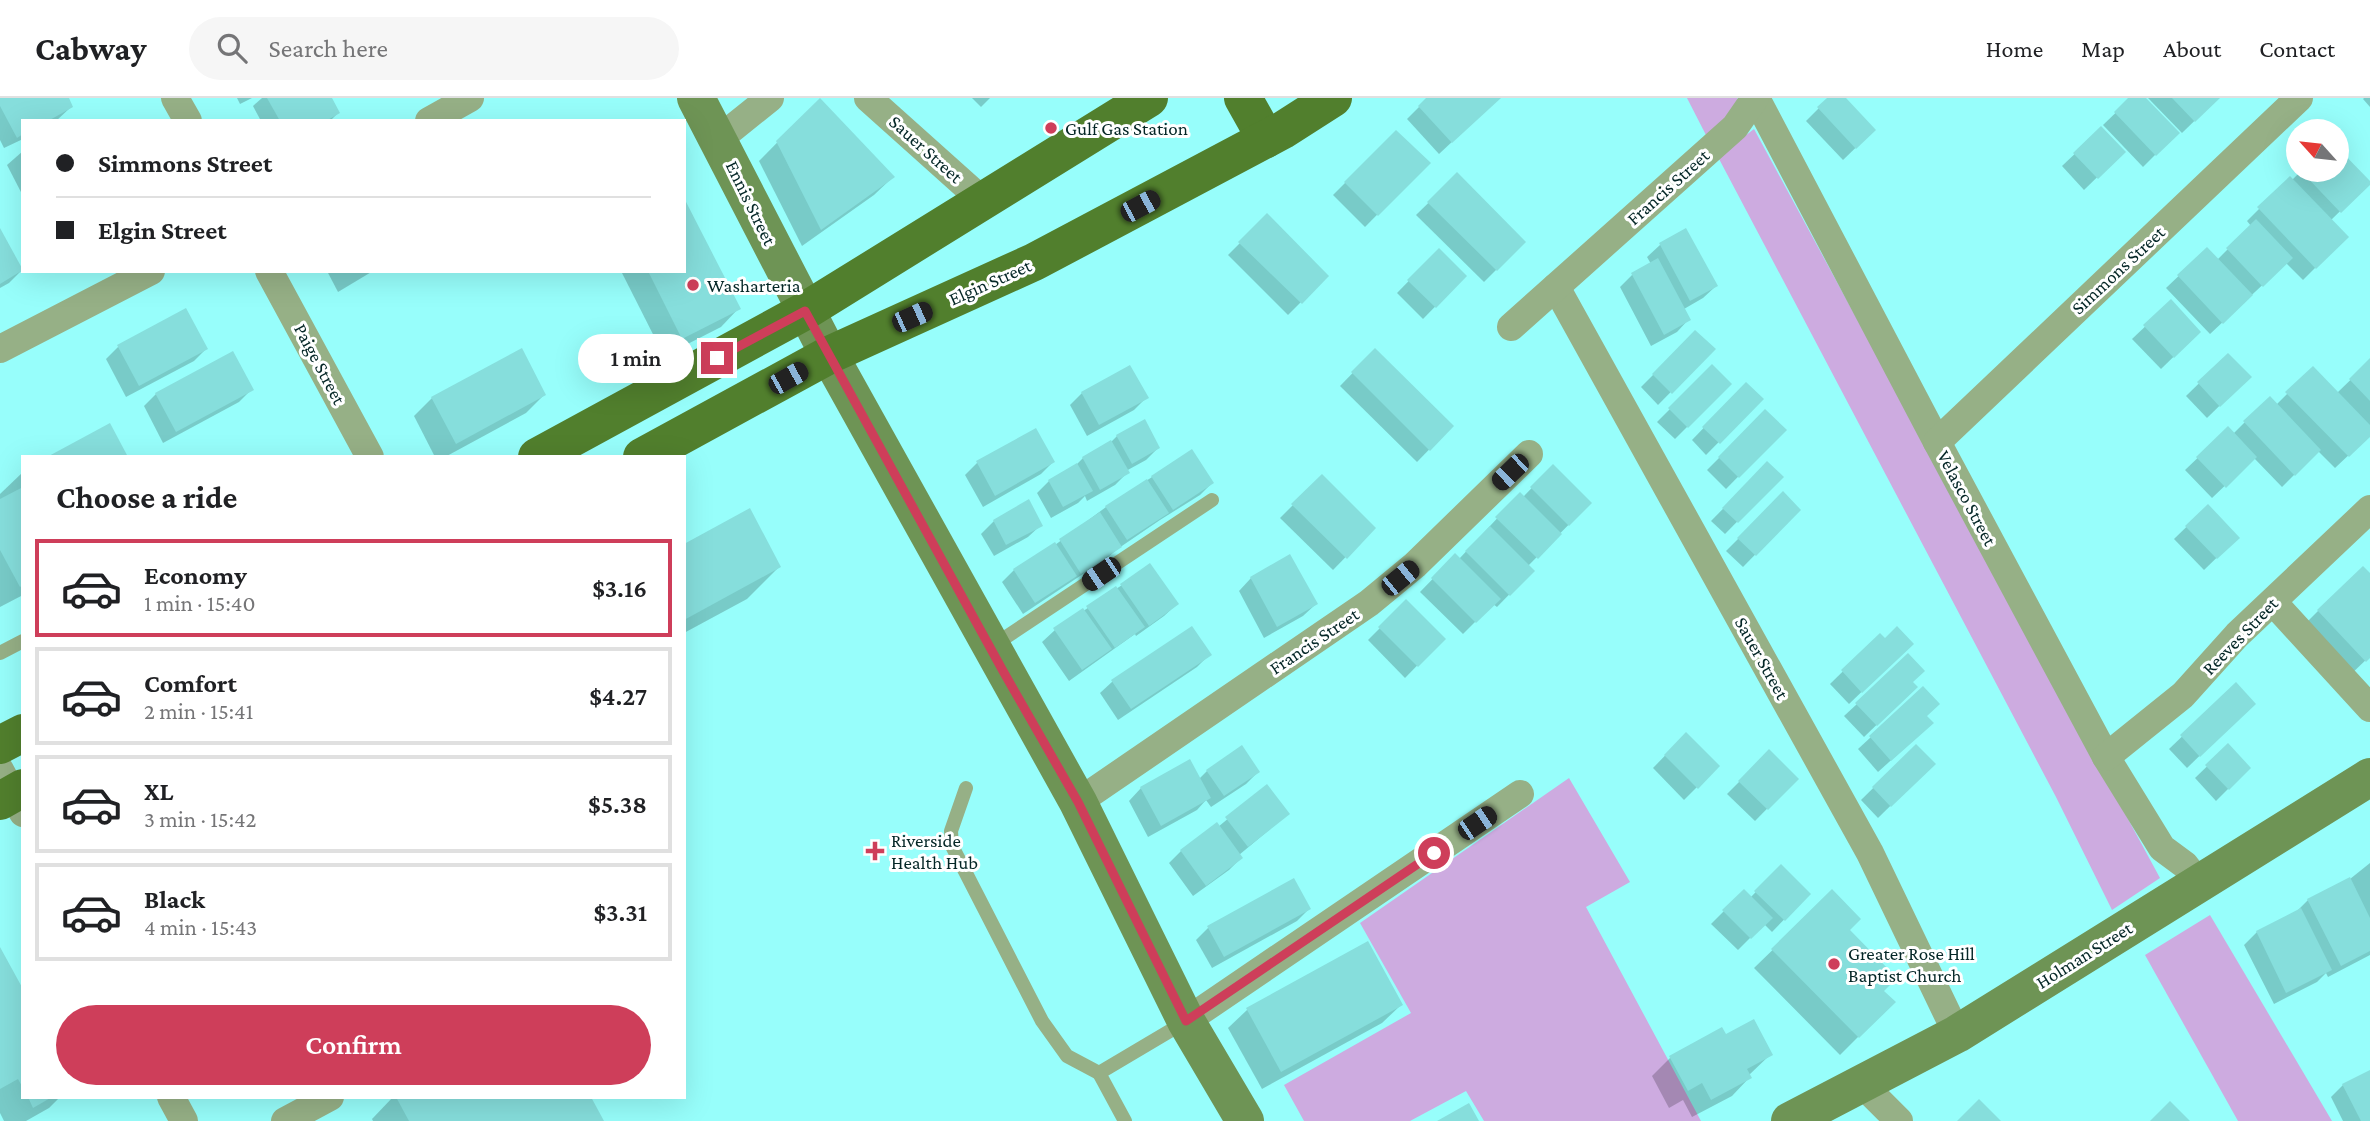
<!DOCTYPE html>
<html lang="en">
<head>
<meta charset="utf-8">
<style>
  body { margin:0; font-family:"Crimson Pro",serif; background:#f6f6f6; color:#202124; height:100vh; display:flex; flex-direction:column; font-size:26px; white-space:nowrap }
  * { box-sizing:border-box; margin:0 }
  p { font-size:23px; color:#757577 }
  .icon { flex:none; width:38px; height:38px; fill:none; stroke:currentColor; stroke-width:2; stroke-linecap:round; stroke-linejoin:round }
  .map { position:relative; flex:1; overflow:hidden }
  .drawer { position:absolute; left:21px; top:357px; width:665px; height:644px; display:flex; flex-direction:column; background:#fff; border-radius:0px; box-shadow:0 7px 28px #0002 }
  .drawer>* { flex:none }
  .hud { position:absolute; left:21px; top:21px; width:665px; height:154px; border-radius:0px; box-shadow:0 7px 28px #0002; display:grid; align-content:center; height:154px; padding:0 35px; background:#fff }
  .needle { width:46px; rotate:297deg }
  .tools { position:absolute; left:2286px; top:21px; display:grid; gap:14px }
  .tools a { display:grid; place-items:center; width:63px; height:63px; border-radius:50%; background:#fff; box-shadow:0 7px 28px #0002; font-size:35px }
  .end { position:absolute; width:32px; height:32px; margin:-16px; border:9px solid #ce3e5a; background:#fff; box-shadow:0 0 0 4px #fff }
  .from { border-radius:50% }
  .bubble { position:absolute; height:49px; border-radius:24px; background:#fff; box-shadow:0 7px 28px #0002; font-size:23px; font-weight:600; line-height:49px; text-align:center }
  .car { position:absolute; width:21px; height:42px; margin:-21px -10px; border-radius:9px; box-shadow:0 0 5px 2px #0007; background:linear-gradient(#222 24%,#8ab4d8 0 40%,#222 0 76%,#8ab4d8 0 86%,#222 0) }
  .hud b { display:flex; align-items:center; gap:24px; height:66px; font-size:26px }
  .hud b+b { border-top:2px solid #e0e0e0 }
  .hud i { width:18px; height:18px; background:#202124 }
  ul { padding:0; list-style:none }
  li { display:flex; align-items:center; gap:21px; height:98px; margin:0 14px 10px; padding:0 21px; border:4px solid #e0e0e0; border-radius:0px }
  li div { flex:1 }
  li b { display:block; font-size:26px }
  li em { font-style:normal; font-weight:600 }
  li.active { border-color:#ce3e5a }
  li>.icon { width:63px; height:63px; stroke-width:1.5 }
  h2 { padding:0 35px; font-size:32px; line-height:84px }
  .cta { display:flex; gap:14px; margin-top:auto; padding:14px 35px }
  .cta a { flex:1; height:80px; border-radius:42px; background:#ce3e5a; color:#fff; font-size:28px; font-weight:600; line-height:80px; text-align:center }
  header { display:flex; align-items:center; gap:42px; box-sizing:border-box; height:98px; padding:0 35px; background:#fff; border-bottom:2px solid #e0e0e0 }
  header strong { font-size:33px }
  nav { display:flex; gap:38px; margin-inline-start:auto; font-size:24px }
  .search { width:490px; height:63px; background:#f6f6f6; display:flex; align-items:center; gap:18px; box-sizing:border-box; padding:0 24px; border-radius:38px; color:#757577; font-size:26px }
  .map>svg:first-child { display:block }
  .green { fill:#cdabe0 }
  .shadow { fill:#0003 }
  .building { fill:#86dedc }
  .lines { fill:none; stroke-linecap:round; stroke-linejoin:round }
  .lane { stroke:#96b086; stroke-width:14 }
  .street { stroke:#96b086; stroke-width:28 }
  .secondary { stroke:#6e9455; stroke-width:38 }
  .primary { stroke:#517f2d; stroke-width:38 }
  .route { stroke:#ce3e5a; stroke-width:9 }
  .poi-dot { fill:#ce3e5a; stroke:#fff; stroke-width:2.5 }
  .labels { text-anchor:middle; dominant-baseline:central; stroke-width:6; stroke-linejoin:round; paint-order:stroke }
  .poi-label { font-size:19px; fill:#042626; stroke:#fff; text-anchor:start }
  .street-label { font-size:19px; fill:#042626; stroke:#fff }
</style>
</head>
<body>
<header>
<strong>Cabway</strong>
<div class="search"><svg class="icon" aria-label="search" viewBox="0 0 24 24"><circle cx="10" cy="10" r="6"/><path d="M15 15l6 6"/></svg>Search here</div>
<nav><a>Home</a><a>Map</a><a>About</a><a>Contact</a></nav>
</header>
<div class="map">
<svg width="2370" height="1023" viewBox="0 0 2370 1023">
  <rect width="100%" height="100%" fill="#97fefb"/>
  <g class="green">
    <path d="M1687,0H1737L1740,5L1707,39Z"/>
    <path d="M1754,31L2160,780L2112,812L2056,699L1718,59Z"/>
    <path d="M1569,680L1630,784L1586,809L1701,1023H1484L1466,993L1410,1023H1304L1284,987L1411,915L1360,825Z"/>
    <path d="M2210,817L2332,1023H2238L2145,857Z"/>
  </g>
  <g class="shadow">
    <path d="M0,0H67L71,9L56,23H23V41L4,50L0,42Z"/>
    <path d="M237,0H252L240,6Z"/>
    <path d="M262,0H330L338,15L330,23H261L253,8Z"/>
    <path d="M972,0H990L981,9Z"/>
    <path d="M1428,0H1499L1439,56L1407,21Z"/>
    <path d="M1829,0H1844L1874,32L1843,62L1806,23Z"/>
    <path d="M2131,0H2143L2177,35L2143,69L2103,27Z"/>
    <path d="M2148,0H2218L2182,35Z"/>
    <path d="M2364,0H2370V9L2363,1Z"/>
    <path d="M819,2L893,79L874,97L802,148L759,63Z"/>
    <path d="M2101,31L2123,54L2084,92L2062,68Z"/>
    <path d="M1396,34L1428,65L1365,129L1333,97Z"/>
    <path d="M23,53V98L7,67Z"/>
    <path d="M2302,72H2336L2369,85L2330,123L2346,139L2303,182L2286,165L2210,236L2166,190L2207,151L2217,162L2251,128L2247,123L2290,80L2292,82Z"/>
    <path d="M1457,77L1524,144L1484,184L1416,117Z"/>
    <path d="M1267,118L1327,178L1288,217L1228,157Z"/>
    <path d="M1686,133L1716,188L1703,200L1684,211L1689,221L1677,234L1651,248L1620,189L1632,177L1651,166L1647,159L1660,147Z"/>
    <path d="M0,134L21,173L9,185L0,190Z"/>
    <path d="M1439,152L1465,178L1423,221L1397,195Z"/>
    <path d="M327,173H373L338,194Z"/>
    <path d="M621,173H684L739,210L721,229L664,258Z"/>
    <path d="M2171,204L2199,234L2161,271L2132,241Z"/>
    <path d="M1696,234L1713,251L1658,307L1641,289Z"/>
    <path d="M118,249L206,251L194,263L126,299L106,261Z"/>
    <path d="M1375,252L1452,328L1417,364L1340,288Z"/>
    <path d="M2228,257L2249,279L2207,320L2186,298Z"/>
    <path d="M2370,263V337L2335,370L2318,353L2282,389L2254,360L2212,400L2185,372L2228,331L2233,336L2269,300L2276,307L2313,270L2337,295Z"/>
    <path d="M1712,269L1730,286L1675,341L1657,324Z"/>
    <path d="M1746,286L1761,301L1706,357L1692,342Z"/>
    <path d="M252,291L239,304L163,345L144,308L156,296Z"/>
    <path d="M1082,295L1146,300L1134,312L1087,338L1070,307Z"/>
    <path d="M544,297L526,315L445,359H435L414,318L432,300Z"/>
    <path d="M1765,314L1784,332L1726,391L1707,372Z"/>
    <path d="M1117,338L1158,350L1146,362L1126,373L1127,375L1115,387L1087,403L1085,398L1078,405L1051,420L1037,395L1049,383L1074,369L1083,360L1111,344Z"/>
    <path d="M1192,353L1212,385L1200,397L1160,422L1116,452L1107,460L1023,516L1002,484L1014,472L1055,447L1106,409Z"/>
    <path d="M1053,364L1041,376L983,409L965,377L977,365Z"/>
    <path d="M1767,366L1781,379L1725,436L1711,423Z"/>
    <path d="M1553,368L1590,405L1528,468L1532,473L1497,509L1493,506L1463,536L1420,494L1455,458L1459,461L1520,396L1523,399Z"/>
    <path d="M23,374V497L0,509V396Z"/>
    <path d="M1322,378L1374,430L1333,472L1280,420Z"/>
    <path d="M1783,396L1799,412L1743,469L1726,453Z"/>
    <path d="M2208,408L2237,440L2204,472L2174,441Z"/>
    <path d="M994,423L1041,427L1028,439L994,458L981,436Z"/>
    <path d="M684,448L779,469L747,501L684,535Z"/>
    <path d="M2370,477V558L2347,580L2300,531L2318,513Z"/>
    <path d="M1251,480L1316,506L1303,518L1264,540L1239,493Z"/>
    <path d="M1122,487L1177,506L1164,518L1136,538L1135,536L1069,583L1042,544L1055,532Z"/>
    <path d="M1406,504L1443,541L1405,580L1368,542Z"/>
    <path d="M1880,537L1899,558L1849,606L1830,586Z"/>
    <path d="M1209,557L1197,569L1118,622L1100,595L1113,583Z"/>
    <path d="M1911,584L1916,589L1864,639L1844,618L1857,606Z"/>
    <path d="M2236,587L2253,606L2187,670L2169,651Z"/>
    <path d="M1923,591L1926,618L1919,637L1878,674L1858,651Z"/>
    <path d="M1686,636L1718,668L1684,702L1653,670Z"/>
    <path d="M1916,648L1933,666L1878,720L1861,702Z"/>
    <path d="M2228,648L2249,670L2216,703L2195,680Z"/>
    <path d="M1769,654L1796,681L1755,723L1727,696Z"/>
    <path d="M1207,673L1258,674L1246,686L1211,709L1206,702L1197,712L1148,739L1129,703L1141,690L1199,681Z"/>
    <path d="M1266,689L1288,716L1239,757L1241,760L1229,772L1193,798L1169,765L1181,753L1218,729Z"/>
    <path d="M2370,765V857L2328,879L2326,875L2317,884L2274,906L2244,847L2257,834L2296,814L2308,802L2350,781Z"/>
    <path d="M1781,768L1809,796L1772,834L1764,826L1738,852L1711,826L1744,793L1750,800Z"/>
    <path d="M1832,794L1848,832L1882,893L1893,904L1840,957L1754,870Z"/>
    <path d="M1309,811L1297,823L1212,870L1196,842L1208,830Z"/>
    <path d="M1367,845L1401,907L1382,925L1262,991L1228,930L1247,912Z"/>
    <path d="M0,853L23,895V999H60L49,1010L26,1023H4L0,1015Z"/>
    <path d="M1725,939L1771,956L1749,977L1750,979L1732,998L1692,1019L1683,1002L1669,1010L1652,978L1670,960Z"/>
    <path d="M2370,974V1023H2343L2331,999L2343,987Z"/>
    <path d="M393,999H589L602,1023H373L372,1021Z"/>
  </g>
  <g class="building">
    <path d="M0,0H69L73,9L48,23H23V36L17,40L0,8Z"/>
    <path d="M267,0H332L340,15L326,23H280Z"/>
    <path d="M820,0L895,79L821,132L776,43Z"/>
    <path d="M1426,0H1501L1452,45L1418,8Z"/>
    <path d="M1827,0H1846L1876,32L1856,51L1817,9Z"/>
    <path d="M2128,0H2146L2180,35L2156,58L2114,14Z"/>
    <path d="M2172,0H2220L2195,24Z"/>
    <path d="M2101,28L2126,54L2098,81L2073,55Z"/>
    <path d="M1396,32L1431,65L1378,118L1344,84Z"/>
    <path d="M2336,48L2370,83V87L2341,115L2300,72H2336Z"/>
    <path d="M1457,74L1526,144L1497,173L1427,104Z"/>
    <path d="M2290,78L2349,139L2316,171L2257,109Z"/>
    <path d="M684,100L741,211L682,241L648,173H684Z"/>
    <path d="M1267,115L1329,178L1302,206L1238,144Z"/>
    <path d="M2256,121L2293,160L2263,189L2226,150Z"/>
    <path d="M0,130L23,172L0,186Z"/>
    <path d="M1686,130L1718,188L1690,203L1659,145Z"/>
    <path d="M2207,149L2253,197L2223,226L2177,177Z"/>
    <path d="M1439,150L1467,178L1436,210L1407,182Z"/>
    <path d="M1658,160L1691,222L1664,237L1631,175Z"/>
    <path d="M2171,201L2201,234L2174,260L2143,227Z"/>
    <path d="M186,210L208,251L139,288L117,247Z"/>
    <path d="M1695,232L1716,251L1672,296L1652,276Z"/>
    <path d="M522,250L546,297L456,346L431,299Z"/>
    <path d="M1375,250L1454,328L1430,353L1351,274Z"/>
    <path d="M233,253L254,292L176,334L155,295Z"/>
    <path d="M2228,255L2252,279L2220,309L2197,284Z"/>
    <path d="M2370,260V303L2349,281Z"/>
    <path d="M1712,266L1732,286L1688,330L1668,310Z"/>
    <path d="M1130,267L1149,300L1099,327L1081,294Z"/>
    <path d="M2313,268L2370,327V339L2349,359L2285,294Z"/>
    <path d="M1746,284L1764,301L1720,346L1702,329Z"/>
    <path d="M2270,298L2321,352L2295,378L2243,323Z"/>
    <path d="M1765,311L1787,332L1739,380L1718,359Z"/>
    <path d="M1145,321L1160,350L1132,366L1116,337Z"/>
    <path d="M110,325L128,359H47Z"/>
    <path d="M2228,328L2257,359L2226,390L2196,359Z"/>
    <path d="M1036,330L1055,364L995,398L976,363Z"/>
    <path d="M1111,342L1130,375L1100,392L1082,359Z"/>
    <path d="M1192,351L1214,385L1173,412L1151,378Z"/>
    <path d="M1767,363L1784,379L1738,425L1722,410Z"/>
    <path d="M1077,365L1093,393L1063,409L1048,382Z"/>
    <path d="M1553,366L1592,405L1569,428L1530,389Z"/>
    <path d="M1322,376L1376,430L1347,461L1291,406Z"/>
    <path d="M1147,381L1169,415L1127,442L1105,408Z"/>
    <path d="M23,389V487L20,489L0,452V401Z"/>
    <path d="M1783,393L1801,412L1756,458L1737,440Z"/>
    <path d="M1520,394L1562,436L1538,461L1495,419Z"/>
    <path d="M1029,401L1043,428L1006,447L993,422Z"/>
    <path d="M2208,406L2240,440L2217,461L2185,428Z"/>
    <path d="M750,410L781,469L684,522V446Z"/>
    <path d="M1100,414L1122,449L1081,476L1059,441Z"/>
    <path d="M1490,428L1535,473L1510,498L1465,453Z"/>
    <path d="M1055,444L1077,478L1035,505L1013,471Z"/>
    <path d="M1455,455L1501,501L1476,525L1431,480Z"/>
    <path d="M1290,456L1318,506L1277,529L1250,479Z"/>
    <path d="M1150,465L1179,506L1149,528L1120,486Z"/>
    <path d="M2363,468L2370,475V560L2366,564L2317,512Z"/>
    <path d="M1116,488L1145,529L1115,550L1086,508Z"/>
    <path d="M1406,501L1446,541L1418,569L1378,529Z"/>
    <path d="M1083,510L1112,551L1082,572L1053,530Z"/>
    <path d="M1192,528L1212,557L1131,611L1111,582Z"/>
    <path d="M1897,528L1914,546L1862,595L1841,572L1880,535L1885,540Z"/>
    <path d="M1908,555L1925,573L1913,584L1918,589L1877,628L1855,605Z"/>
    <path d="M2236,584L2256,606L2200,659L2180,637Z"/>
    <path d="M1923,588L1940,606L1927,618L1934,625L1891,663L1869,638Z"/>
    <path d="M1686,634L1720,668L1698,691L1664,657Z"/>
    <path d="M2228,645L2251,670L2229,692L2205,667Z"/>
    <path d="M1916,646L1936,666L1891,709L1872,689Z"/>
    <path d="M1242,647L1260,674L1224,698L1206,672Z"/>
    <path d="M1769,651L1799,681L1768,712L1738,683Z"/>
    <path d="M1190,661L1211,700L1161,728L1140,689Z"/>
    <path d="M1267,686L1290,716L1248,749L1225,719Z"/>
    <path d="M1217,724L1243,760L1206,788L1180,752Z"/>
    <path d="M1781,766L1811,796L1785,823L1754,793Z"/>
    <path d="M2350,779L2370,820V853L2341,868L2307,801Z"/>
    <path d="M1294,780L1311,811L1224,859L1207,828Z"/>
    <path d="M1744,791L1773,820L1751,841L1722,812Z"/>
    <path d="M1832,791L1861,821L1850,832L1897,880L1884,893L1896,904L1859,940L1771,851Z"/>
    <path d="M2301,810L2332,872L2286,895L2256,833Z"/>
    <path d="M1368,843L1403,907L1281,974L1246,910Z"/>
    <path d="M0,849L23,891V990L18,981L0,991Z"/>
    <path d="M1754,921L1773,957L1747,971L1752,980L1711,1002L1702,985L1688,993L1669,958L1722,929L1726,936Z"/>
    <path d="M2370,972V1023H2361L2342,986Z"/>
    <path d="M28,999H52L33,1010Z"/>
    <path d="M396,999H591L604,1023H409Z"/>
    <path d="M1979,1001L2001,1023H1957Z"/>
    <path d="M2170,1003L2190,1023H2150Z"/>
    <path d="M1469,1005L1479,1023H1437Z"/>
  </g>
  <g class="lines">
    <g class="lane">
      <path d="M991,549L1212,402"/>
      <path d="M0,555L23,543"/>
      <path d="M966,690L951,733L952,748L1042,923L1067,958L1099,975"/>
      <path d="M1125,1023L1099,975L1185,924"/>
    </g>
    <g class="street">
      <path d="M175,0L188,23"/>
      <path d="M868,0L983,103"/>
      <path d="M1756,0L1937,344L2106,659L2162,750L2185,767L2199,785"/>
      <path d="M429,23L470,0"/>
      <path d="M719,41L770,0"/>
      <path d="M269,173L370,359"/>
      <path d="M1556,189L1870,755L1957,936"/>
      <path d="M1511,229L1735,29L1755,0"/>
      <path d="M0,251L151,173"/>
      <path d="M1937,344L2299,0"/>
      <path d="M2273,504L2370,610"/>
      <path d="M2106,659L2183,597L2237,537L2370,411"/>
      <path d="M0,672L23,715"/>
      <path d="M1078,704L1369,505L1415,467L1529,356"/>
      <path d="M1186,923L1520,696"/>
      <path d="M1862,986L1899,1023"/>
      <path d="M171,999L184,1023"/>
      <path d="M285,1023L330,999"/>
    </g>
    <g class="secondary">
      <path d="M696,0L829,257L1078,704L1186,923L1245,1023"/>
      <path d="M1790,1023L1957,936L2370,679"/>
    </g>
    <g class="primary">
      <path d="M1243,0L1266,41"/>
      <path d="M537,359L805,213L1149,0"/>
      <path d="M642,359L829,257L1034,164L1283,32L1333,0"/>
      <path d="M0,647L23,635"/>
      <path d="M0,703L23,690"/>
    </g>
  </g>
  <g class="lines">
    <path class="route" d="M717,260L805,213L1003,573L1078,704L1186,923L1434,755"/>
  </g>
  <g class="poi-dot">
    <circle cx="1051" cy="30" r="7"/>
    <circle cx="693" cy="187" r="7"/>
    <path d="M871.5 742.5h7v7h7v7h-7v7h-7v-7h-7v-7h7z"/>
    <circle cx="1834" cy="866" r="7"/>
  </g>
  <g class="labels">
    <g class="poi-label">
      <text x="1065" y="30">Gulf Gas Station</text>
      <text x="707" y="187">Washarteria</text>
      <text x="891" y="742">Riverside<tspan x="891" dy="22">Health Hub</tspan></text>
      <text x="1848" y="855">Greater Rose Hill<tspan x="1848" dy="22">Baptist Church</tspan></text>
    </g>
    <g class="street-label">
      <text transform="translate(926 51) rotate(42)">Sauer Street</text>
      <text transform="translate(1668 89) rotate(-42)">Francis Street</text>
      <text transform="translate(751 105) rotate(64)">Ennis Street</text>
      <text transform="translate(2118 172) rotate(-43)">Simmons Street</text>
      <text transform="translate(990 184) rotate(-24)">Elgin Street</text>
      <text transform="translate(320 266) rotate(62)">Paige Street</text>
      <text transform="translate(1967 400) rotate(62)">Velasco Street</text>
      <text transform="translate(2240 538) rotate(-46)">Reeves Street</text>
      <text transform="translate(1314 543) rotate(-34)">Francis Street</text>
      <text transform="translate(1762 560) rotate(61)">Sauer Street</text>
      <text transform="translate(2084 857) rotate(-32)">Holman Street</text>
    </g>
  </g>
</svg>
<div class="tools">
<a><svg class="needle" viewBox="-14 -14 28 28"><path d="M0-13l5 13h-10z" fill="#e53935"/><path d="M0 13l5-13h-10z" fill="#757577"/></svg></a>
</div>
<i class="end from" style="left:1434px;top:755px"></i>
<i class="end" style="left:717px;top:260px"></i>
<div class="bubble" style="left:578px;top:236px;width:116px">1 min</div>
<i class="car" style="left:1140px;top:108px;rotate:62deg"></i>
<i class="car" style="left:912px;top:219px;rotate:66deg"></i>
<i class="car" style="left:788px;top:280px;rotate:61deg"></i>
<i class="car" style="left:1510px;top:374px;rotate:226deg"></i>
<i class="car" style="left:1101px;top:476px;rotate:236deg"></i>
<i class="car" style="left:1400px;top:480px;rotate:51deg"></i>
<i class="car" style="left:1477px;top:725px;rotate:56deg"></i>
<div class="hud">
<b><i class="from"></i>Simmons Street</b>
<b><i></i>Elgin Street</b>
</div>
<section class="drawer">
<h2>Choose a ride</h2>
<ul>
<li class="active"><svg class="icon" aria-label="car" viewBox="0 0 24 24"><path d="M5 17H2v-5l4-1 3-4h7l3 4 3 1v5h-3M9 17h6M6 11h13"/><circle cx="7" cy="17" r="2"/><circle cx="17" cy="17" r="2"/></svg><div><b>Economy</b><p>1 min · 15:40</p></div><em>$3.16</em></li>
<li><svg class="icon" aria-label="car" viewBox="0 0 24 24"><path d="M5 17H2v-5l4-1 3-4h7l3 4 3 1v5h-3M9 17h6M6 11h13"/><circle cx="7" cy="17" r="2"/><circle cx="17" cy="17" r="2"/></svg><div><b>Comfort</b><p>2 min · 15:41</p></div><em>$4.27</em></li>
<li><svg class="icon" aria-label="car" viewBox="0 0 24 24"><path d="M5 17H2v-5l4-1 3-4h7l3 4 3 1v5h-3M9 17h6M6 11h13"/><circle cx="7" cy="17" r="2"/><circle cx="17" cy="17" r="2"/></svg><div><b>XL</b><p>3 min · 15:42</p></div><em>$5.38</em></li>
<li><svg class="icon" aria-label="car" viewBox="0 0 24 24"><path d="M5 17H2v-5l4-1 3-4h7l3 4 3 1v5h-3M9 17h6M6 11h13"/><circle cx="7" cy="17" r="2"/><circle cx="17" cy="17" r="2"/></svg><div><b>Black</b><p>4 min · 15:43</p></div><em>$3.31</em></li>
</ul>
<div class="cta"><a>Confirm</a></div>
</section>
</div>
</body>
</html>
